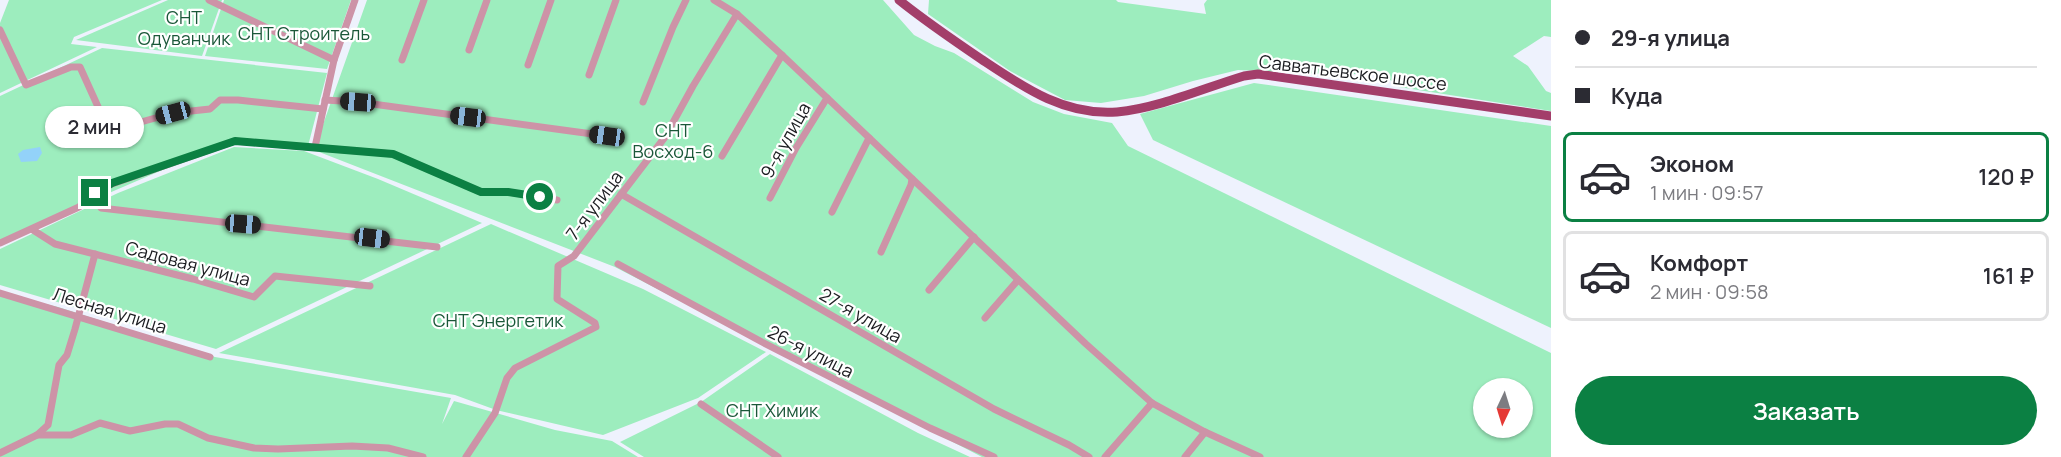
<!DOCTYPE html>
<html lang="ru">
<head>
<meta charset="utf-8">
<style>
  body { margin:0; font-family:Manrope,sans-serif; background:#f7f7f7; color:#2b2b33; height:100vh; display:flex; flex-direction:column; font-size:22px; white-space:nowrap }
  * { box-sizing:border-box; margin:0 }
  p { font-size:20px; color:#7c7c81 }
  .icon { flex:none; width:33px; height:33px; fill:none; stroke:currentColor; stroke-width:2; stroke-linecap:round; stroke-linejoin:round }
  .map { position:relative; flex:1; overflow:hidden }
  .side { display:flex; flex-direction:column; background:#fff; width:510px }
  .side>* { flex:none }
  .hud { display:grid; align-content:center; height:132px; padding:0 24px; background:#fff }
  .needle { width:39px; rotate:184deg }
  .tools { position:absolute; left:1473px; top:378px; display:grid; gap:12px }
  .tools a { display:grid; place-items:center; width:60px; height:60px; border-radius:50%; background:#fff; box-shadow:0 2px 4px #0004; font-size:30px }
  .end { position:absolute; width:27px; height:27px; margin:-14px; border:8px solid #0b8043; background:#fff; box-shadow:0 0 0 3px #fff }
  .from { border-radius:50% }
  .bubble { position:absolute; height:42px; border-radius:21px; background:#fff; box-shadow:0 2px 4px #0004; font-size:20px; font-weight:600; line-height:42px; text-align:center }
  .car { position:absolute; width:18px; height:36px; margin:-18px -9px; border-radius:8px; box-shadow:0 0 4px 2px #0007; background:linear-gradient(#222 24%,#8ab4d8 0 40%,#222 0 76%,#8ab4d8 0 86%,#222 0) }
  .hud b { display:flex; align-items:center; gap:21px; height:57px; font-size:22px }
  .hud b+b { border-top:2px solid #e1e1e2 }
  .hud i { width:15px; height:15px; background:#2b2b33 }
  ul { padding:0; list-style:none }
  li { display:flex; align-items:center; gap:18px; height:90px; margin:0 12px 9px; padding:0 12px; border:3px solid #e1e1e2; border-radius:9px }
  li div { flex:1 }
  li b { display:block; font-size:22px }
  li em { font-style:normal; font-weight:600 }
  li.active { border-color:#0b8043 }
  li>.icon { width:54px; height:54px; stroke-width:1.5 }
  .button { display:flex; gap:12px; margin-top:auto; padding:12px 24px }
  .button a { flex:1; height:69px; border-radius:36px; background:#0b8043; color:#fff; font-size:24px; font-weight:600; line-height:69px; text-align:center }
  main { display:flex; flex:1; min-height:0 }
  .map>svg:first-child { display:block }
  .green { fill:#9dedbe; fill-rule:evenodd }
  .water { fill:#93d2f9 }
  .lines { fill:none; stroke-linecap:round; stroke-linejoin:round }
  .minor { stroke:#cd93a7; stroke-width:7 }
  .major { stroke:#a33e6a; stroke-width:9 }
  .route { stroke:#0b8043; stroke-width:8 }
  .labels { text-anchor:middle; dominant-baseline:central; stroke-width:4.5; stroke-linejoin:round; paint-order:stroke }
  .park-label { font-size:18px; fill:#1b5839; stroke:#fff }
  .street-label { font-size:18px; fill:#1b1c20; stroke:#fff }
</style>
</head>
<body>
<main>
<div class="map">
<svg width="1551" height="457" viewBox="0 0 1551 457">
  <rect width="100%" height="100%" fill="#eef2fd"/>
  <g class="green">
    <path d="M9,0H162L74,37L71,44L97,47L0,93V23Z"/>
    <path d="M168,0H222L202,56L76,40Z"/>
    <path d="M224,0H351L327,69L205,56Z"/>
    <path d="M367,0H883L914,35L935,46L954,53L1033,102L1064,114L1112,123L1128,146L1551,353V457H982L615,267L314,150ZM1484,388H1522V428H1484Z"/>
    <path d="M929,0H1116L1118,2L1206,14L1204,4L1207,0H1551V37L1544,36L1513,56L1528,66L1546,91L1551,93V111L1399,87L1379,71L1347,75L1238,70L1193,81L1144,96L1101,103L1065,100L1010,71L928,14Z"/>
    <path d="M102,48L327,73L308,146L225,143L0,240V96Z"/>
    <path d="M1254,83L1551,126V328L1153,140L1140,114Z"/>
    <path d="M234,147L304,151L378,179L482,223L216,349L0,285V249L118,193Z"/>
    <path d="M491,224L643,289L766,352L698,398L603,435L496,410L455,395L219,353Z"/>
    <path d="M0,293L58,307L215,357L451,398L442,424L454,401L555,430L612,441L638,457H0Z"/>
    <path d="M770,354L918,433L970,457H644L620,442L701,402Z"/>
  </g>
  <path class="water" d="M40,147L42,153L37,161L21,162L18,154L23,150Z"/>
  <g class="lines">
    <g class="minor">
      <path d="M209,0L334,60"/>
      <path d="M714,0L737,14L782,55L1086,344L1152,403L1205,432L1260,457"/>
      <path d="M0,30L26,85L71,67H80L109,131L173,113L210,109L220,100H238L323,109"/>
      <path d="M469,50L487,0"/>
      <path d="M402,60L424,0"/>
      <path d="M528,65L551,0"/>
      <path d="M589,75L616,0"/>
      <path d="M325,100L358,102L607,136"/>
      <path d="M643,102L673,27L686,0"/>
      <path d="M315,147L334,60L355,0"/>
      <path d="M722,156L782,55"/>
      <path d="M95,193L101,208L437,247"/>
      <path d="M621,194L994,409L1069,445L1089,457"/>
      <path d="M770,198L796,148L827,98"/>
      <path d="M832,212L869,138"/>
      <path d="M33,230L55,244L193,279L254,297L275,276L370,286"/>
      <path d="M0,243L79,207L95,193L112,184L235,141L393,154L481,192H508L557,200"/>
      <path d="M881,252L911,185L912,179"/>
      <path d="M618,264L762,342L930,428L994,457"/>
      <path d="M929,290L974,237"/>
      <path d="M0,293L210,357"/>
      <path d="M985,318L1018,280"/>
      <path d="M701,404L778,457"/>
      <path d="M37,435H71L100,423L130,431L165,424H178L208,438L254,448L278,449L352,446L388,448L423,457"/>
      <path d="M0,453L37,435L48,425L59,365L67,355L75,329L95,254"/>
      <path d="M466,457L495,413L507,378L515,368L596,327L595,323L557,299L558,266L574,256L665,137L693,86L737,14"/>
      <path d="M1105,457L1152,403"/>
      <path d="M1185,457L1205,432"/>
    </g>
    <path class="major" d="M899,0C925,21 953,40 981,59C1023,87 1064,116 1117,112C1159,108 1204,88 1244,76L1258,74L1551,116"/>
  </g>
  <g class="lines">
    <path class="route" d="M95,193L112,183L235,141L393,154L481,192H508L540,197"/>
  </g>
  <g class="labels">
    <g class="park-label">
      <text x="184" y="17">СНТ<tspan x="184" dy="21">Одуванчик</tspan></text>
      <text x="304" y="33">СНТ Строитель</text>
      <text x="673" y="130">СНТ<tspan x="673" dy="21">Восход-6</tspan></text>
      <text x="498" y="320">СНТ Энергетик</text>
      <text x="772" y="410">СНТ Химик</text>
    </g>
    <g class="street-label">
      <text transform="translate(1353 72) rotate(7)">Савватьевское шоссе</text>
      <text transform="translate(785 140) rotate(-61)">9-я улица</text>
      <text transform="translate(594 205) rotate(-53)">7-я улица</text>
      <text transform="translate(188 263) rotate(15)">Садовая улица</text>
      <text transform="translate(110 310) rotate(17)">Лесная улица</text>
      <text transform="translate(861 315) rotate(30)">27-я улица</text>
      <text transform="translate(811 351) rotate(27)">26-я улица</text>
    </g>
  </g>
</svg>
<div class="tools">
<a><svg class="needle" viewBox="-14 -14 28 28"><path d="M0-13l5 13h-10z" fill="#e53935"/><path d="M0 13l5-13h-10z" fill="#7c7c81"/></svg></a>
</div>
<i class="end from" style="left:540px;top:197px"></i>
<i class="end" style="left:95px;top:193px"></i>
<div class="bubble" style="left:45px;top:106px;width:99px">2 мин</div>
<i class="car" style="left:358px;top:102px;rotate:274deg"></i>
<i class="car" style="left:173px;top:113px;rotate:255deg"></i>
<i class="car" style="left:468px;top:117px;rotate:277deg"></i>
<i class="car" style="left:607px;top:136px;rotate:278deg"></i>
<i class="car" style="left:243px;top:224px;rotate:94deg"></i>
<i class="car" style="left:372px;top:238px;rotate:97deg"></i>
</div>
<section class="side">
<div class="hud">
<b><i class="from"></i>29-я улица</b>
<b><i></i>Куда</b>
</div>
<ul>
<li class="active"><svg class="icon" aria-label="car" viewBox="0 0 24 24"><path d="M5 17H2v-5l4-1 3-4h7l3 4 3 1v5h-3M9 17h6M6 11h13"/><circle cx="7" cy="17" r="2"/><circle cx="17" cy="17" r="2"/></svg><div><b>Эконом</b><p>1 мин · 09:57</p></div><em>120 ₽</em></li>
<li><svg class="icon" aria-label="car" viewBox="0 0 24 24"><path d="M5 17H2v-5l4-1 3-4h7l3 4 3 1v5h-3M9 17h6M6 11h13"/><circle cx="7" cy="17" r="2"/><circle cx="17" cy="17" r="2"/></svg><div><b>Комфорт</b><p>2 мин · 09:58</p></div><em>161 ₽</em></li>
</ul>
<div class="button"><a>Заказать</a></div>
</section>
</main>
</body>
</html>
